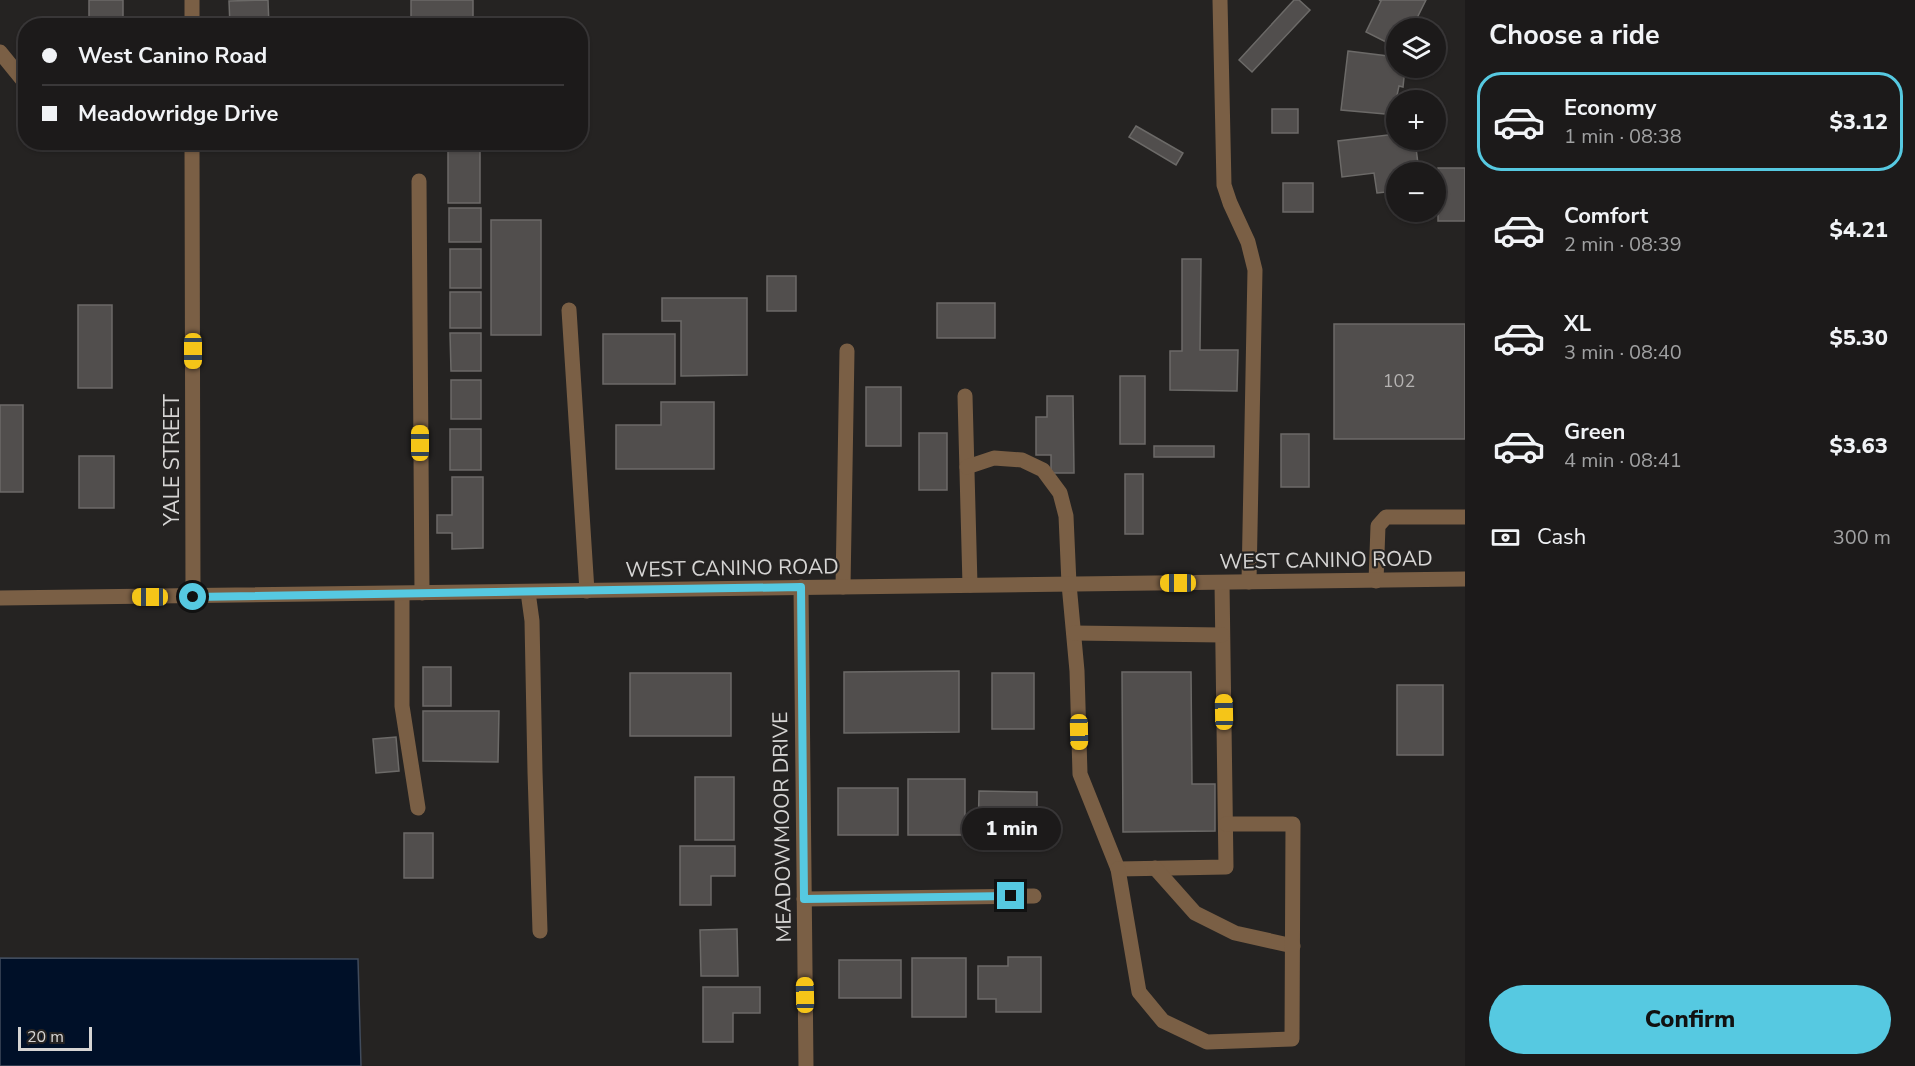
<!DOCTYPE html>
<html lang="en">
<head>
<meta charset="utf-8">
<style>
  body { margin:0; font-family:"Nunito Sans",sans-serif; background:#252323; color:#f1f3f6; height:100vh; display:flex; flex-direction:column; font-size:22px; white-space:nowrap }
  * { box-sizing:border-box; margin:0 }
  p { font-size:20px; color:#a0a1a2 }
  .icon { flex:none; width:33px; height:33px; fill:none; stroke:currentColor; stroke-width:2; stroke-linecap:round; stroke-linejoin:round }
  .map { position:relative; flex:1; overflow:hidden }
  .drawer { display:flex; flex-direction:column; background:#1c1a1a; width:450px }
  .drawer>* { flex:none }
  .guide { position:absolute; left:18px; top:18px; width:570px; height:132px; border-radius:24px; box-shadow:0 2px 4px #0004,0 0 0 2px #3a3839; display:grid; align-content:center; height:132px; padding:0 24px; background:#1c1a1a }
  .fabs { position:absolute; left:1386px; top:18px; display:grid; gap:12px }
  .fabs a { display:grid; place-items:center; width:60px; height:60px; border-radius:50%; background:#1c1a1a; box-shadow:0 2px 4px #0004,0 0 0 2px #3a3839; font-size:30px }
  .scale { position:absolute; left:18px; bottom:15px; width:74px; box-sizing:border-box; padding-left:6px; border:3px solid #d6d5d4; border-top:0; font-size:16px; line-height:21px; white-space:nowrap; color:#d6d5d4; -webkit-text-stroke:4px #252322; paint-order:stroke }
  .end { position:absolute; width:27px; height:27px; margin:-14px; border:8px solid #56c9e1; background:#111; box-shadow:0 0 0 3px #111 }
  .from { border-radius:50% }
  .bubble { position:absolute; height:42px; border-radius:21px; background:#1c1a1a; box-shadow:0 2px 4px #0004,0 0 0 2px #3a3839; font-size:20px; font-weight:800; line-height:42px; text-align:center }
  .car { position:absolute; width:18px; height:36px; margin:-18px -9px; border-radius:8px; box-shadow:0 0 4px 2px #0007; background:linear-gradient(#f5c518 24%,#345 0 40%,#f5c518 0 76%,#345 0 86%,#f5c518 0) }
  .guide b { display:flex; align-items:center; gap:21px; height:57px; font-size:22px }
  .guide b+b { border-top:2px solid #3a3839 }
  .guide i { width:15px; height:15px; background:#f1f3f6 }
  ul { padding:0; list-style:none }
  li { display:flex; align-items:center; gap:18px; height:99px; margin:0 12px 9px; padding:0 12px; border:3px solid transparent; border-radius:24px }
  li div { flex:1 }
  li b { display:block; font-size:22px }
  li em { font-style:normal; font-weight:800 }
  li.on { border-color:#56c9e1 }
  li>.icon { width:54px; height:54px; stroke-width:1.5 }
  h2 { padding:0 24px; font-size:27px; line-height:72px }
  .pay { display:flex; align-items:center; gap:15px; height:66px; padding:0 24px; font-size:22px }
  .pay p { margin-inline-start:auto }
  .button { display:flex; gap:12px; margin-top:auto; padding:12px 24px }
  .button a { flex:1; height:69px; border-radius:36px; background:#56c9e1; color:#111; font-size:24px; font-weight:800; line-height:69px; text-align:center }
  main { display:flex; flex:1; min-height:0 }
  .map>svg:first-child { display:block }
  .water { fill:#001028; stroke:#404b5c; stroke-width:1.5 }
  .building { fill:#514e4d; stroke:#6c6a68; stroke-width:1.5 }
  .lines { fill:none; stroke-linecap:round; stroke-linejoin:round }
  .minor { stroke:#7a5f45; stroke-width:15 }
  .route { stroke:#56c9e1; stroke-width:8 }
  .labels { text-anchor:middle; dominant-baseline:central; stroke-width:4.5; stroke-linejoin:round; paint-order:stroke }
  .number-label { font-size:18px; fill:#b5b3b2 }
  .street-label { font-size:21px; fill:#d6d5d4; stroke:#252322 }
</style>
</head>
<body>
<main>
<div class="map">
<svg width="1465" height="1066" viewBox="0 0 1465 1066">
  <rect width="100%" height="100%" fill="#252322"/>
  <path class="water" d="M0,958L358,959L361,1066H0Z"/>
  <g class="building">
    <rect x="89" y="0" width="34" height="26"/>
    <path d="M268,0L269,26H230L229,1Z"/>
    <rect x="411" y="0" width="62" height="26"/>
    <path d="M1294,0H1299L1310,10L1252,72L1239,60Z"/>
    <path d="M1379,0H1426L1412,28H1396V47L1366,32L1381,1Z"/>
    <path d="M1348,51L1396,57V68H1405L1403,87L1399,86L1396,100V115L1341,110Z"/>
    <rect x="1272" y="109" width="26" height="24"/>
    <path d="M1136,126L1183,153L1176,165L1129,137Z"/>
    <path d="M1396,134V140H1415L1419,172H1396V191L1377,193L1374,173L1342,177L1338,141Z"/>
    <rect x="448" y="142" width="32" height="61"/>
    <rect x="1438" y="168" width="27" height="53"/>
    <rect x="1283" y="183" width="30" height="29"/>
    <rect x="449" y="208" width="32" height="34"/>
    <rect x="491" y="220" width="50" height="115"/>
    <rect x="450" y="249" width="31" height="39"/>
    <path d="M1182,259H1201L1200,350H1238L1237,391L1170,390V351H1182Z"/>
    <rect x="767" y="276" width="29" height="35"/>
    <rect x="450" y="292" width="31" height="36"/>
    <path d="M662,298H747V375L681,376V321H662Z"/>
    <rect x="937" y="303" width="58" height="35"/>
    <rect x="78" y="305" width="34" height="83"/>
    <rect x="1334" y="324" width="131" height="115"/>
    <path d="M450,333H481V371H451Z"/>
    <rect x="603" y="334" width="72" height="50"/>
    <rect x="1120" y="376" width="25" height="68"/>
    <rect x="451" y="380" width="30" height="39"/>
    <rect x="866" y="387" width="35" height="59"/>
    <path d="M1047,396H1073L1074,473H1051V455H1036V417H1047Z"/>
    <path d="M661,402H714V469H616V425H661Z"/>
    <rect x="0" y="405" width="23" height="87"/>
    <rect x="450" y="429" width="31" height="41"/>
    <rect x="919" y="433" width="28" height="57"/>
    <rect x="1281" y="434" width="28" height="53"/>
    <rect x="1154" y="446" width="60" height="11"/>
    <rect x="79" y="456" width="35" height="52"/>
    <rect x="1125" y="474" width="18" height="60"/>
    <path d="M452,477H483V548L452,549V533H437V515H452Z"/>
    <rect x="423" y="667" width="28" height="39"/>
    <path d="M959,671V732L844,733V672Z"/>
    <path d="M1122,672H1191L1192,784H1215V831L1123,832Z"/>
    <rect x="630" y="673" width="101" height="63"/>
    <rect x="992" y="673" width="42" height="56"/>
    <rect x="1397" y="685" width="46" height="70"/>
    <path d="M423,711H499L498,762L423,761Z"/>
    <path d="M396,737L399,771L376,773L373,739Z"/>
    <rect x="695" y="777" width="39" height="63"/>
    <rect x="908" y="779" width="57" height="56"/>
    <rect x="838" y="788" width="60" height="47"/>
    <path d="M979,791L1037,792V836H1002V842H978Z"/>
    <rect x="404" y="833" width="29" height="45"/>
    <path d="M680,846H735V876H711V905H680Z"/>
    <path d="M737,929L738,976H701L700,930Z"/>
    <path d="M1008,957H1041V1012H996V999H978V966H1008Z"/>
    <rect x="912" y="958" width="54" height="59"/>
    <rect x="839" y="960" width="62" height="38"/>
    <path d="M703,987H760V1013H733V1042H703Z"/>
  </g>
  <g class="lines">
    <g class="minor">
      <path d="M192,0V26"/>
      <path d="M1220,0L1224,185L1230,203L1248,242L1255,270L1249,582"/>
      <path d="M0,52L26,84"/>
      <path d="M192,142L193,596"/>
      <path d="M419,181L422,593"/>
      <path d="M569,310L587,591"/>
      <path d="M965,396L970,585"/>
      <path d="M967,467L994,458L1022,460L1043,470L1060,493L1066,516L1069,584L1077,671L1080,774L1118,869L1226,867L1222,583"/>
      <path d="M1376,581L1378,526L1386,517H1465"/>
      <path d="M801,587L806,1066"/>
      <path d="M843,587L847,351"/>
      <path d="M528,592L532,621L535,772L540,931"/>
      <path d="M402,594V706L418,808"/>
      <path d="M0,598L1465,579"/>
      <path d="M1074,633L1222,635"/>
      <path d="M1155,868L1195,913L1235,933L1293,946"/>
      <path d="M1118,869L1139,992L1163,1021L1207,1042L1292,1039L1293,824H1226"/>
      <path d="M804,899L1034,896"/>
    </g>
  </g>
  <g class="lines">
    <path class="route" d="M193,597L801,587L804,899L1011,896"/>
  </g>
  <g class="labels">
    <g class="number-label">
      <text x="1399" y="381">102</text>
    </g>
    <g class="street-label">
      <text transform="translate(172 460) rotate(-90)">YALE STREET</text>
      <text transform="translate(1326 560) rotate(-1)">WEST CANINO ROAD</text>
      <text transform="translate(732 568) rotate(-1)">WEST CANINO ROAD</text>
      <text transform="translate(782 827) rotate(-91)">MEADOWMOOR DRIVE</text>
    </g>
  </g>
</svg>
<div class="fabs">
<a><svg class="icon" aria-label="layers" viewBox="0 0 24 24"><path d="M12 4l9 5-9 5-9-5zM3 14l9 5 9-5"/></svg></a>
<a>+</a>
<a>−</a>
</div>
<div class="scale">20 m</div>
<i class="end from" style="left:193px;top:597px"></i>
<i class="end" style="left:1011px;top:896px"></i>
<div class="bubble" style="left:962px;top:808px;width:99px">1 min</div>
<i class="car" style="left:193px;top:351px;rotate:180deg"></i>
<i class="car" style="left:420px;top:443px;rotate:0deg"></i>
<i class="car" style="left:1178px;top:583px;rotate:270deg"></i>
<i class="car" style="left:150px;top:597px;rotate:270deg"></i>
<i class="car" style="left:1224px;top:712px;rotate:359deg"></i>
<i class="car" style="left:1079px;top:732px;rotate:179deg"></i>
<i class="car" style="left:805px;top:995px;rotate:359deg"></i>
<div class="guide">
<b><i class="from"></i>West Canino Road</b>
<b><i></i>Meadowridge Drive</b>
</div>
</div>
<section class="drawer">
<h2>Choose a ride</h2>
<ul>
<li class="on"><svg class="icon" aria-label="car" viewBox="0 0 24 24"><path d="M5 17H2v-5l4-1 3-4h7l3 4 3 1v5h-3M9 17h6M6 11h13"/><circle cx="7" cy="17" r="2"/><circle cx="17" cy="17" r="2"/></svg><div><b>Economy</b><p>1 min · 08:38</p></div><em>$3.12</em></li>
<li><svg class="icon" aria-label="car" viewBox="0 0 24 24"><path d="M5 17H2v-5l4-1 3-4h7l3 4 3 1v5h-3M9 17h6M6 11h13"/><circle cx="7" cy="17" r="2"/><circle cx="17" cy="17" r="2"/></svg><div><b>Comfort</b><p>2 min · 08:39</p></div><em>$4.21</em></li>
<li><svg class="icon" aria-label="car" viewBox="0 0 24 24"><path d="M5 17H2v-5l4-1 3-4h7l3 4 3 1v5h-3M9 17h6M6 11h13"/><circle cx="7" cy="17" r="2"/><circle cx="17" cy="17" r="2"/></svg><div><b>XL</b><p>3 min · 08:40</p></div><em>$5.30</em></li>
<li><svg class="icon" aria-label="car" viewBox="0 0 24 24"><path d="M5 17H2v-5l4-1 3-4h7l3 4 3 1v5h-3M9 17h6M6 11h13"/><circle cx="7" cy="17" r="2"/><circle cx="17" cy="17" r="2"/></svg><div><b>Green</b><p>4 min · 08:41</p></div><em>$3.63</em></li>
</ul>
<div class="pay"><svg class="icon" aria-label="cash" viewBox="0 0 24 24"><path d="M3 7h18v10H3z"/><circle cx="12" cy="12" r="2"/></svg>Cash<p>300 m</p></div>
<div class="button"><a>Confirm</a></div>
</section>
</main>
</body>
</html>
